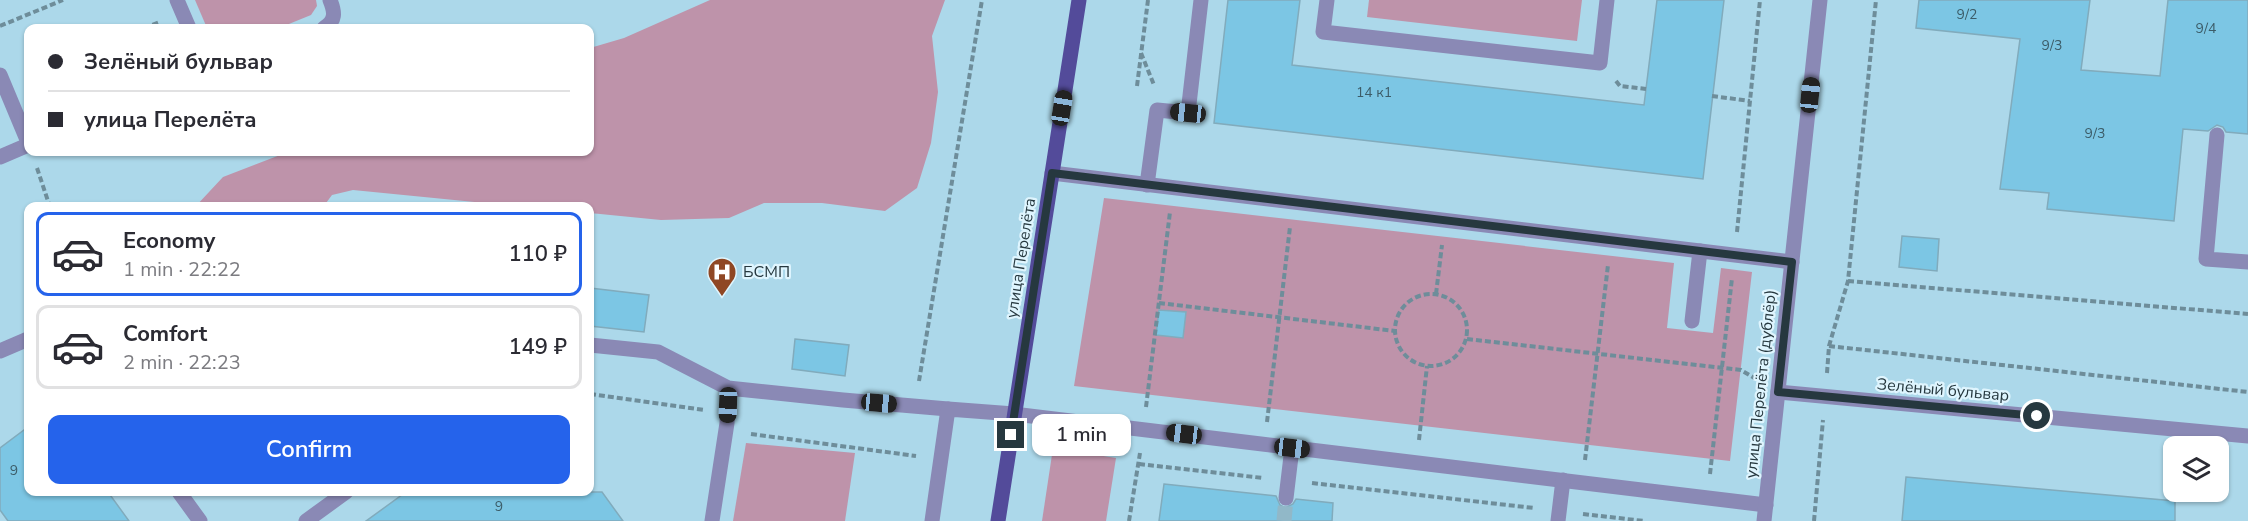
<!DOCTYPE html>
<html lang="en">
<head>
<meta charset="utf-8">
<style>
  body { margin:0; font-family:"Nunito Sans",sans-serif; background:#f2f2f3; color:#2b2b33; height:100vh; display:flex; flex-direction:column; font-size:22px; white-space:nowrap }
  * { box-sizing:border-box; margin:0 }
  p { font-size:20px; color:#7c7c81 }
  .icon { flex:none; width:33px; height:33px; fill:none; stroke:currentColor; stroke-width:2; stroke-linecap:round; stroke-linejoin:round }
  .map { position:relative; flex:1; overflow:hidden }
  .sheet { position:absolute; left:24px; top:202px; width:570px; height:294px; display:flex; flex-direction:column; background:#fff; border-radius:12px; box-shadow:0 2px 4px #0004 }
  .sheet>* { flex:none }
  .hud { position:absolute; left:24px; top:24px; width:570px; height:132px; border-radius:12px; box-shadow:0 2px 4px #0004; display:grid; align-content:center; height:132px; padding:0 24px; background:#fff }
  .fabs { position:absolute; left:2163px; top:436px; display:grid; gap:12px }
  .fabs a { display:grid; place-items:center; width:66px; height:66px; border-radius:12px; background:#fff; box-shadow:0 2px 4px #0004; font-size:30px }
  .end { position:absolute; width:27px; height:27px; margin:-14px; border:8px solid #26383f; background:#fff; box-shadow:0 0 0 3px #fff }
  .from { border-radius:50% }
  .bubble { position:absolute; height:42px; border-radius:12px; background:#fff; box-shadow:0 2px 4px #0004; font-size:20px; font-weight:600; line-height:42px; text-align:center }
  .car { position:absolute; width:18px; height:36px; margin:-18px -9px; border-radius:8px; box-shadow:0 0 4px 2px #0007; background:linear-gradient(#222 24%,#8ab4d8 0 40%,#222 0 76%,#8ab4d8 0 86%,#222 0) }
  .hud b { display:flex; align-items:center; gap:21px; height:57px; font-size:22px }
  .hud b+b { border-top:2px solid #e1e1e2 }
  .hud i { width:15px; height:15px; background:#2b2b33 }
  ul { padding:10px 0 0; list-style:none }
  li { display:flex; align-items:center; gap:18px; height:84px; margin:0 12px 9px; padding:0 12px; border:3px solid #e1e1e2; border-radius:12px }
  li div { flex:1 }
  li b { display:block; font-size:22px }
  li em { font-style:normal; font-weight:600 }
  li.current { border-color:#2563eb }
  li>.icon { width:54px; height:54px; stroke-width:1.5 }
  .cta { display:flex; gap:12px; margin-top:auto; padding:12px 24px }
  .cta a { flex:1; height:69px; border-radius:12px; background:#2563eb; color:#fff; font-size:24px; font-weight:600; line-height:69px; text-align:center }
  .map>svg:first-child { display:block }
  .green { fill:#be93aa }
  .building { fill:#7cc6e4; stroke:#81abbc; stroke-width:1.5 }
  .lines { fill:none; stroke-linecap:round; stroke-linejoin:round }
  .minor-tunnel { stroke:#91b8c8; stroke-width:15; stroke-dasharray:15 8; stroke-linecap:butt }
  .path { stroke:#6e8d9a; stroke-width:4; stroke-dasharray:6 3; stroke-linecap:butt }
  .minor { stroke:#8a89b5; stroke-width:15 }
  .major { stroke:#534b9a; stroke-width:15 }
  .route { stroke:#26383f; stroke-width:8 }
  .labels { text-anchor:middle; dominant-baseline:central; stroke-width:4.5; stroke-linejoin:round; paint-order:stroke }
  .number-label { font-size:14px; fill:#3c5c68 }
  .street-label { font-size:16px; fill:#26383f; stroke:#dff5fe }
  .poi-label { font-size:16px; fill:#26383f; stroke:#dff5fe; text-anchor:start }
</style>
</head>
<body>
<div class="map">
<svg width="2248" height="521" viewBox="0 0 2248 521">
  <rect width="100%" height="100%" fill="#acd8ea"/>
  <g class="green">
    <path d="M195,0H316L317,6L311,15L279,28H207Z"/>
    <path d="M710,0H945L932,36L938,92L931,143L917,188L885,211L822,203H764L729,218L661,220L590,213V207H526L353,190L332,195L323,207H195L223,177L288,152H590V48L624,38Z"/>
    <path d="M1369,0H1582L1577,41L1367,17Z"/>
    <path d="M1104,198L1674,263L1667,328L1713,333L1721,268L1752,272L1730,461L1074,386Z"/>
    <path d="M746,443L855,453L845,521H733Z"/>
    <path d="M1053,448L1116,458L1106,521H1042Z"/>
  </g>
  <g class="building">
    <path d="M1228,0H1300L1292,65L1644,105L1657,0H1724L1703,179L1214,123Z"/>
    <path d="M1919,0H2090L2081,70L2160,76L2168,0H2248V134L2226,132L2223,127L2217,125L2208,131L2183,129L2174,221L2047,209L2049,193L2000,189L2020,39L1916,28Z"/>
    <path d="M1902,236L1939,239L1937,271L1899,267Z"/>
    <path d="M590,288L649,295L644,332L590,326Z"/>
    <path d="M1159,310L1186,312L1183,338L1156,335Z"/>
    <path d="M795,339L849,345L845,376L792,369Z"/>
    <path d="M28,427V492H108L129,521H8L0,510V448Z"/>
    <path d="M1906,477L2175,501V521H1902Z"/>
    <path d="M1164,484L1276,496L1280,505L1285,508L1293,504L1296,499L1333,503L1332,521H1159Z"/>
    <path d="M406,492H602L623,521H366Z"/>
  </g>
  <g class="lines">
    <path class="minor-tunnel" d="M1284,521L1286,498"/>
    <g class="path">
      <path d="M0,26L63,0"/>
      <path d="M144,28L160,22"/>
      <path d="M1141,53L1154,85"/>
      <path d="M1616,81L1620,86L1646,89"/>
      <path d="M1137,86L1148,0"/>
      <path d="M1712,96L1750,101"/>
      <path d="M37,168L50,207"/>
      <path d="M1737,232L1760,0"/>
      <path d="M1848,281L2248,314"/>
      <circle cx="1431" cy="330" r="36"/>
      <path d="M1436,294L1442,245"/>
      <path d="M1159,303L1395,331"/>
      <path d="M1467,339L1741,370L1756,379"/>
      <path d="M1829,346L2248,392"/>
      <path d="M1827,373L1829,346L1848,281L1876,0"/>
      <path d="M919,381L982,0"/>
      <path d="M590,394L704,410"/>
      <path d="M1146,407L1170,212"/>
      <path d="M1267,422L1290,227"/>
      <path d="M751,434L916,456"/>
      <path d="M1419,440L1427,366"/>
      <path d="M1585,460L1608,265"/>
      <path d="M1139,464L1263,478"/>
      <path d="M1710,474L1732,278"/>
      <path d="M1312,483L1534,508"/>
      <path d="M1583,514L1644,521"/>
      <path d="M1129,521L1140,453"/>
      <path d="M1814,521L1823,420"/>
    </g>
    <g class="minor">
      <path d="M177,0L189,28"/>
      <path d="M1327,0L1323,32L1600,63L1607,0"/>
      <path d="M324,28C336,21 335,12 330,0"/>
      <path d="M0,75L28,142"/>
      <path d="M2217,135L2206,259L2248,262"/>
      <path d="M0,157L28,145"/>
      <path d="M1052,173L1792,262"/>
      <path d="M1147,185L1157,110L1188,113L1201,0"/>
      <path d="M1692,321L1700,251"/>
      <path d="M590,345L658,352L728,388L843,400L948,409"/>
      <path d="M0,351L28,339"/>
      <path d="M1778,392L2248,436"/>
      <path d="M179,492L200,521"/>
      <path d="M1286,498L1292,448"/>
      <path d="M306,521L346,492"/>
      <path d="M712,521L727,423L728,388"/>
      <path d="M932,521L948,409L1014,414L1766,505"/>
      <path d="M1558,521L1563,480"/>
      <path d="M1764,521L1820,0"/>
    </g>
    <path class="major" d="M998,521L1079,0"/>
  </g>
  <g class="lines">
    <path class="route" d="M1011,435L1052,173L1792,262L1778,392L2037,416"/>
  </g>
  <defs>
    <g id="hospital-pin" transform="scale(1.5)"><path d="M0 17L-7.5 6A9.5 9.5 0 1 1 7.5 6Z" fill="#8f4724" stroke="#dff5fe"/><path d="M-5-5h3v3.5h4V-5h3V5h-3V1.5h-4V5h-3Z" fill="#fff"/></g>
  </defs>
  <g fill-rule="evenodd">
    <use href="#hospital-pin" x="722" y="272"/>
  </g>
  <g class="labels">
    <g class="number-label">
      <text x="1967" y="14">9/2</text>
      <text x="2206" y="28">9/4</text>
      <text x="2052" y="45">9/3</text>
      <text x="1374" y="92">14 к1</text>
      <text x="2095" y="133">9/3</text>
      <text x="14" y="470">9</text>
      <text x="499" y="506">9</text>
    </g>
    <g class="street-label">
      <text transform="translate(1021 258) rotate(-81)">улица Перелёта</text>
      <text transform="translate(1761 384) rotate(-84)">улица Перелёта (дублёр)</text>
      <text transform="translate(1943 390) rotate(5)">Зелёный бульвар</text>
    </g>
    <g class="poi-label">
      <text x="743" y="272">БСМП</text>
    </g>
  </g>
</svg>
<div class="fabs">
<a><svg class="icon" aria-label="layers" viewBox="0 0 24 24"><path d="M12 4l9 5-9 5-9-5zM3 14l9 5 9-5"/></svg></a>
</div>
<i class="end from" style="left:2037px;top:416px"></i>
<i class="end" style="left:1011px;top:435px"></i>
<div class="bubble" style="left:1032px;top:414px;width:99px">1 min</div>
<i class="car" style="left:1810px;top:95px;rotate:6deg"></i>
<i class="car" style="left:1062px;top:108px;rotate:9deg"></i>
<i class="car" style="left:1188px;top:113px;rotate:276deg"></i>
<i class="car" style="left:879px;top:403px;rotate:95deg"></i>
<i class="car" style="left:728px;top:405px;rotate:182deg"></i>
<i class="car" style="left:1184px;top:434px;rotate:277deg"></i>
<i class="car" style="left:1292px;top:448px;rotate:97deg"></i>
<div class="hud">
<b><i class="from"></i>Зелёный бульвар</b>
<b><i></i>улица Перелёта</b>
</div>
<section class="sheet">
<ul>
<li class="current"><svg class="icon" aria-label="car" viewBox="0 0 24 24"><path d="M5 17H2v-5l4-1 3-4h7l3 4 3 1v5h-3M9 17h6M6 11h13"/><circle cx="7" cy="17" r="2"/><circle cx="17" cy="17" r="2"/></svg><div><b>Economy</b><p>1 min · 22:22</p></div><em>110 ₽</em></li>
<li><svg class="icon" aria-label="car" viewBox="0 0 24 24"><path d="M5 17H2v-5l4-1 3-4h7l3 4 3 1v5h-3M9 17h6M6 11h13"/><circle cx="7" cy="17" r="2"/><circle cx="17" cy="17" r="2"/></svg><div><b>Comfort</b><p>2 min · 22:23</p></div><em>149 ₽</em></li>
</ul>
<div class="cta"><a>Confirm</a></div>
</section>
</div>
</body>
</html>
